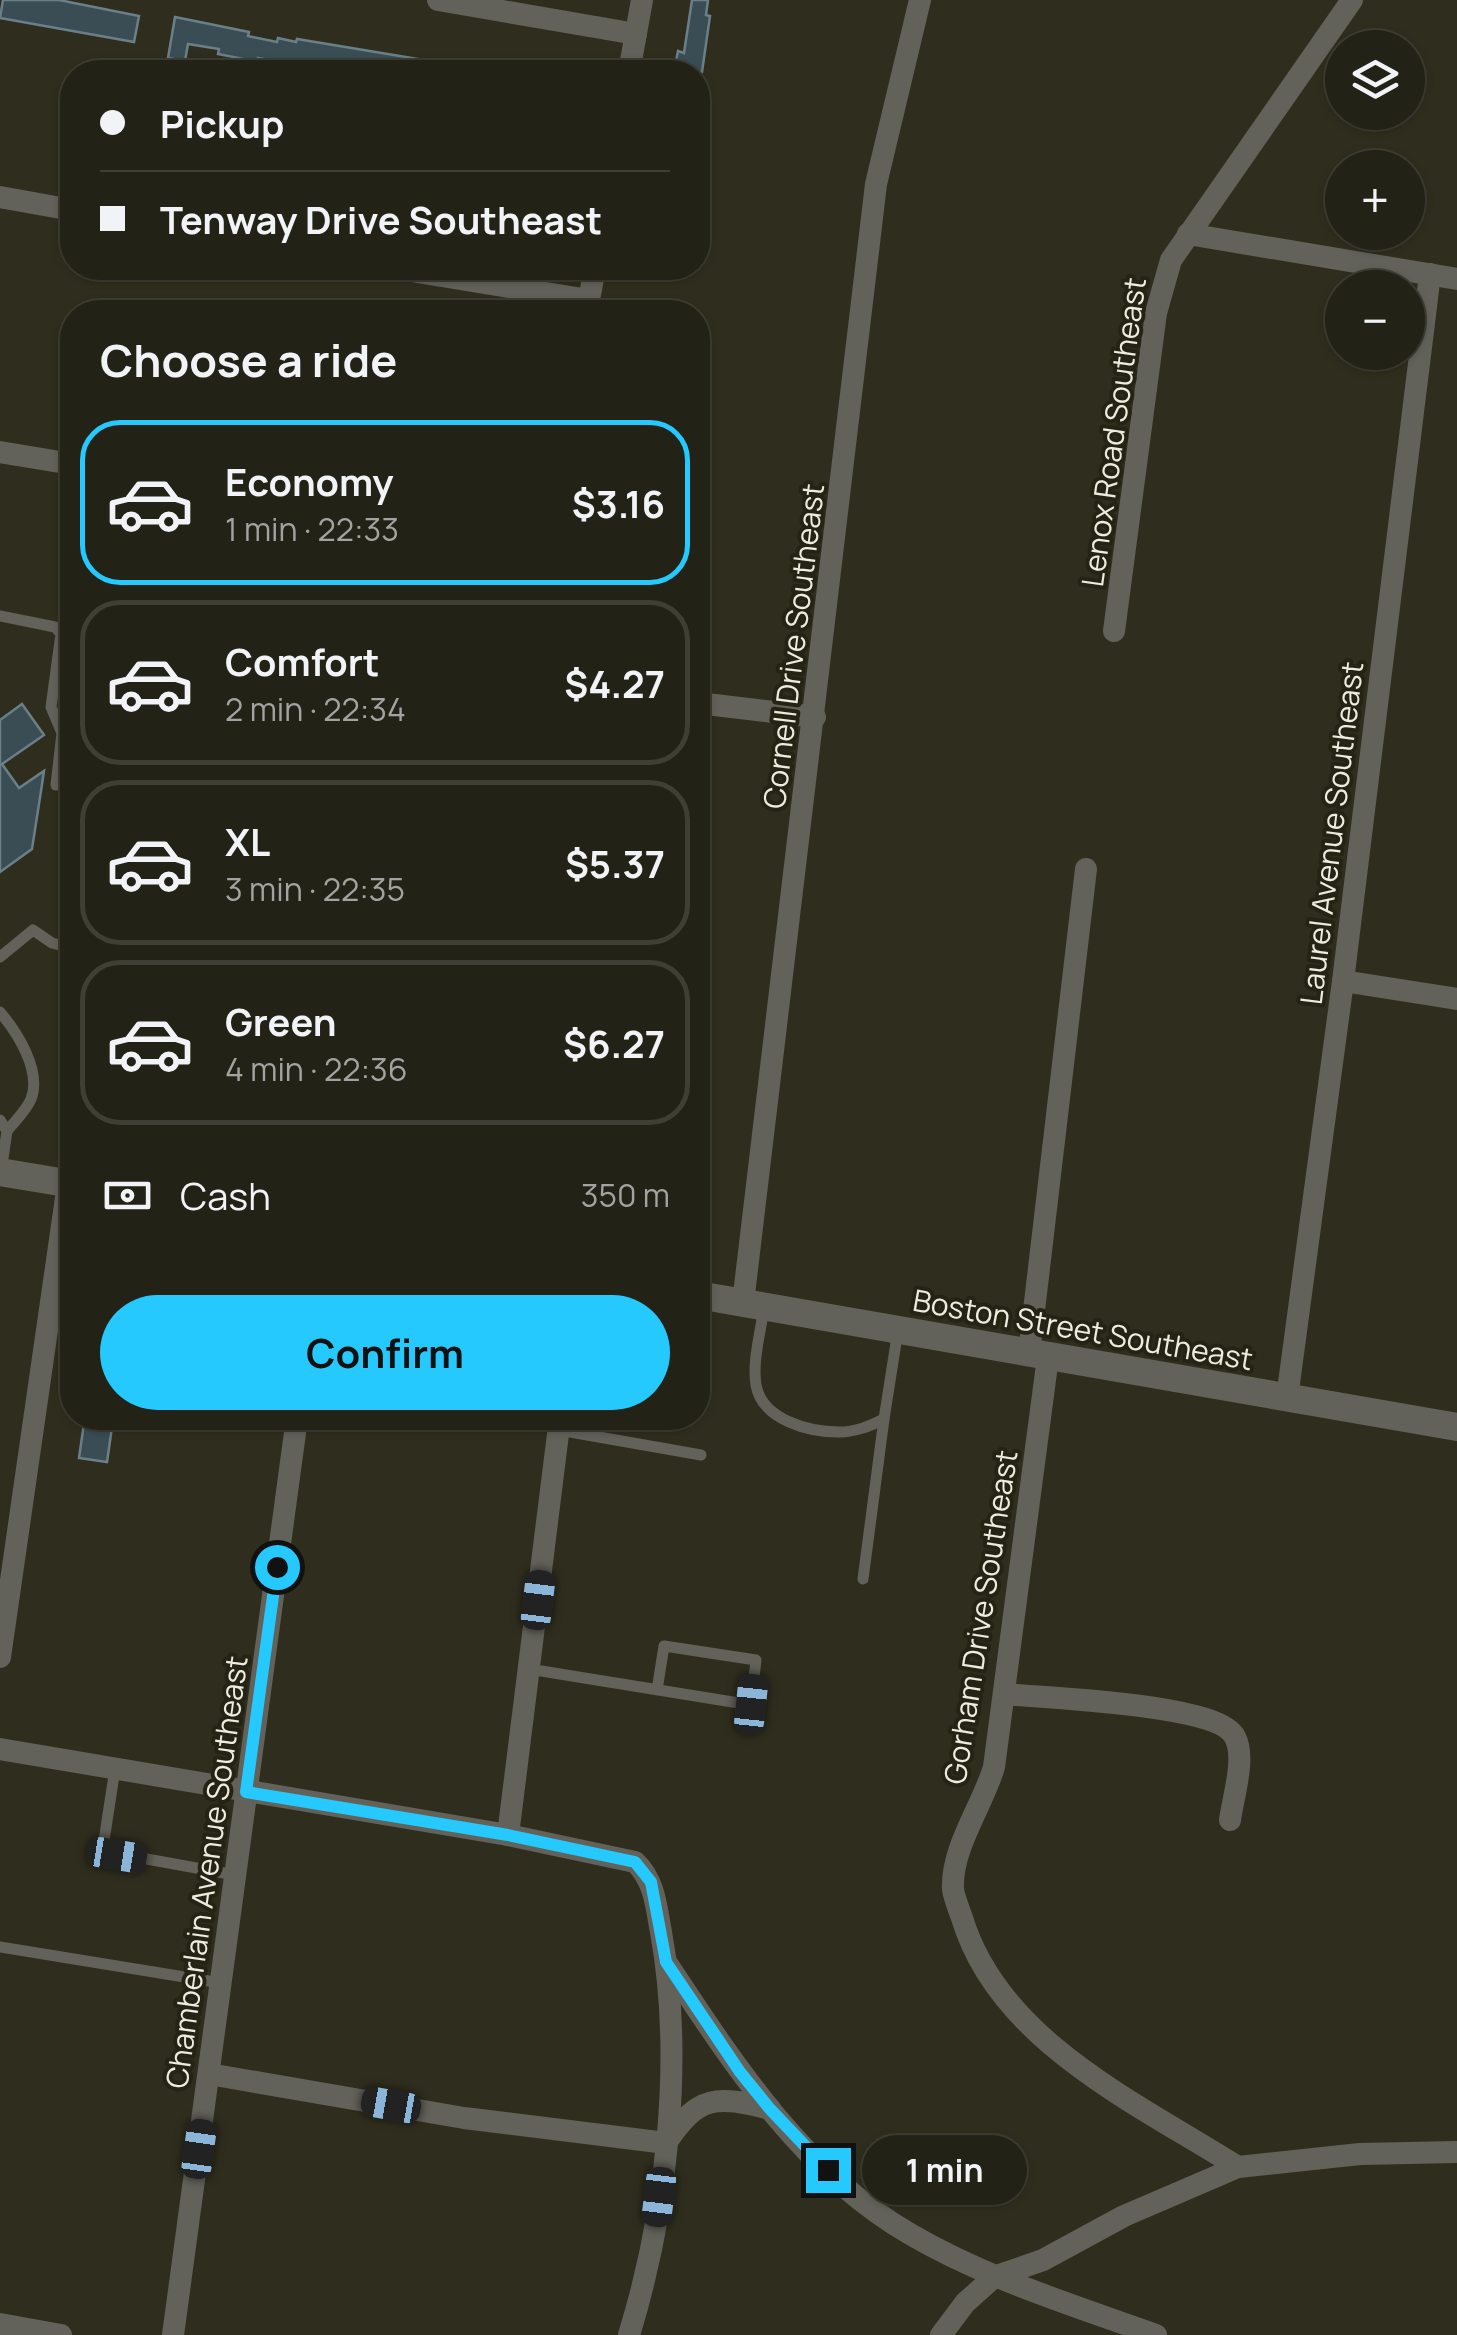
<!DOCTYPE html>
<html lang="en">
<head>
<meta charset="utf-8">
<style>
  body { margin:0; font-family:Manrope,sans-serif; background:#2f2f23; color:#f1f3f6; height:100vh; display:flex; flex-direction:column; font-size:38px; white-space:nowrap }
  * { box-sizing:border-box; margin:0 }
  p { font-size:32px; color:#a3a4a1 }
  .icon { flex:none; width:55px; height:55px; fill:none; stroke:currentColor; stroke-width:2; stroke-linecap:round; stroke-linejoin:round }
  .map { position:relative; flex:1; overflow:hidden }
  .details { position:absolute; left:60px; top:300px; width:650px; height:1130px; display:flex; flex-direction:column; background:#232216; border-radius:40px; box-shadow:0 2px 8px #0004,0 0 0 2px #403f35 }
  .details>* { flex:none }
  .banner { position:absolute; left:60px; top:60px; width:650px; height:220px; border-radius:40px; box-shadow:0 2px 8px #0004,0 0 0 2px #403f35; display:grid; align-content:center; height:220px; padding:0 40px; background:#232216 }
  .buttons { position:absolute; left:1325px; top:30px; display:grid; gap:20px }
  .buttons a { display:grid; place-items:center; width:100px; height:100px; border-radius:50%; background:#232216; box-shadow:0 2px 8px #0004,0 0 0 2px #403f35; font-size:50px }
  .end { position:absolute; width:45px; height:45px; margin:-22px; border:12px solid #25c9fe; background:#111; box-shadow:0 0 0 5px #111 }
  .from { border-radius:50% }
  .bubble { position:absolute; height:70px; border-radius:35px; background:#232216; box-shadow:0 2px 8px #0004,0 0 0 2px #403f35; font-size:32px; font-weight:700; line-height:70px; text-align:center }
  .car { position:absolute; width:30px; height:60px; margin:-30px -15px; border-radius:12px; box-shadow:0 0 8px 2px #0007; background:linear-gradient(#222 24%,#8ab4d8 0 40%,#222 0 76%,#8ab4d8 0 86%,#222 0) }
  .banner b { display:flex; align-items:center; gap:35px; height:95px; font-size:38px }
  .banner b+b { border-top:2px solid #403f35 }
  .banner i { width:25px; height:25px; background:#f1f3f6 }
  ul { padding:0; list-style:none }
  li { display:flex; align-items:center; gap:30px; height:165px; margin:0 20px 15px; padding:0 20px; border:5px solid #403f35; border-radius:40px }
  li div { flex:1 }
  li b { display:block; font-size:38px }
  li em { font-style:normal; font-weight:700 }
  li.current { border-color:#25c9fe }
  li>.icon { width:90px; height:90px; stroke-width:1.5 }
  h2 { padding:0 40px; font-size:45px; line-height:120px }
  .pay { display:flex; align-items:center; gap:25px; height:110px; padding:0 40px; font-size:38px }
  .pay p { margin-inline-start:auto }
  .primary-button { display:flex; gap:20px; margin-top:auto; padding:20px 40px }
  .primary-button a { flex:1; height:115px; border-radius:60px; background:#25c9fe; color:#111; font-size:40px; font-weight:700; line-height:115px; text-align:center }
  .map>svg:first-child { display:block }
  .building { fill:#3a4d55; stroke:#6b7f88; stroke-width:2.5 }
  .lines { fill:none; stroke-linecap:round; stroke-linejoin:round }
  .service { stroke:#63625a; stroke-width:11 }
  .minor { stroke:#63625a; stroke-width:22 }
  .tertiary { stroke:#63625a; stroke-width:28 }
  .route { stroke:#25c9fe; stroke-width:12 }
  .labels { text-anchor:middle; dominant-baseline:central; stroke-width:8; stroke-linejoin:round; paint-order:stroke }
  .street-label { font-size:30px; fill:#edece2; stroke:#252414 }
</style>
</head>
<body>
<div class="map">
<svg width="1457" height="2335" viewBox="0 0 1457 2335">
  <rect width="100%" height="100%" fill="#2f2e1e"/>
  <g class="building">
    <path d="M3,0H59L139,16L134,42L0,18Z"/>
    <path d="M692,0H708L706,15L710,16L702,72H674L678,51L684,53Z"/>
    <path d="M175,17L249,32L248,36L277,42L278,38L296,42L297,39L424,60L421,72H340L258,58V62L218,54L219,49L188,44L185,61L168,58Z"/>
    <path d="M22,704L44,735L2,764L19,788L44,771L41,791L32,849L0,872V720Z"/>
    <path d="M84,1423L112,1427L107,1462L79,1458Z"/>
  </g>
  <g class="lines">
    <g class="service">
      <path d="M0,616L55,627L61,634L51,707L62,733L56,785"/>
      <path d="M0,957L33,930L52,943L72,948"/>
      <path d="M0,1012C17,1032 42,1071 31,1099C26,1111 15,1121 7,1131"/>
      <path d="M698,1021L701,1042L698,1085"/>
      <path d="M0,1120L7,1131L1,1172"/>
      <path d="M764,1307C761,1331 752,1361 756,1385C762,1420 809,1432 839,1432C856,1432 870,1426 884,1419L898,1330"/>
      <path d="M559,1430L701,1455"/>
      <path d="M863,1579L884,1419"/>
      <path d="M529,1669L751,1705L756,1660L664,1646L657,1690"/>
      <path d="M115,1769L103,1847L108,1852L235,1875"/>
      <path d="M0,1947L221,1983"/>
    </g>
    <g class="minor">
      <path d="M438,0L636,34"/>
      <path d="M629,72L642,0"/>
      <path d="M0,197L72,210"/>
      <path d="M1188,234L1457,279"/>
      <path d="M393,268L589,300L595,268"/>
      <path d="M0,452L72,464"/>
      <path d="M1114,631L1156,313L1171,260L1352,0"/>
      <path d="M698,703L815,717"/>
      <path d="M1343,981L1457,999"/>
      <path d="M743,1303L876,184L920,0"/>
      <path d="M1029,1353L1086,869"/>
      <path d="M1048,1357L994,1767C983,1805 951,1848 953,1889C954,1898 959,1909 962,1918C999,2041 1137,2103 1238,2167"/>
      <path d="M1287,1398L1343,981L1430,274"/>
      <path d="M0,1657L68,1184"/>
      <path d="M1004,1694C1044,1698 1218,1703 1235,1737C1246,1758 1233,1797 1230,1820"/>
      <path d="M0,1749L508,1835L635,1862C655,1881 656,1906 661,1932C684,2060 667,2211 629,2335"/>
      <path d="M508,1835L560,1418"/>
      <path d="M668,1965C734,2065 804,2173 910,2234C987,2279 1073,2305 1156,2335"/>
      <path d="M209,2074L464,2118L666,2143C698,2095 716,2095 770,2109"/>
      <path d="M0,2324L61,2335"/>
      <path d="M173,2335L297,1418"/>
      <path d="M941,2335L965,2303L994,2277L1043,2260L1124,2216L1238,2167L1360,2154L1457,2152"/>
    </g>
    <g class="tertiary">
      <path d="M0,1172L72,1184"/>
      <path d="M698,1295L1457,1427"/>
    </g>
  </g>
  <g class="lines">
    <path class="route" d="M277,1567L246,1792L508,1835L635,1862L651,1882L666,1962L740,2072L770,2109L828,2170"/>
  </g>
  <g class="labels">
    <g class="street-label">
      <text transform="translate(1113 432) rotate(-82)">Lenox Road Southeast</text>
      <text transform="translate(793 646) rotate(-83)">Cornell Drive Southeast</text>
      <text transform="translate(1331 833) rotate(-83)">Laurel Avenue Southeast</text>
      <text transform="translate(1083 1329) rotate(10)">Boston Street Southeast</text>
      <text transform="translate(980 1617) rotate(-81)">Gorham Drive Southeast</text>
      <text transform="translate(206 1872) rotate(-82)">Chamberlain Avenue Southeast</text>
    </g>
  </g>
</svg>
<div class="buttons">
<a><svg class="icon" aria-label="layers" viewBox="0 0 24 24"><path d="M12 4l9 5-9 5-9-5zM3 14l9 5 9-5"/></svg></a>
<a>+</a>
<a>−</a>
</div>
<i class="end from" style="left:277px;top:1567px"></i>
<i class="end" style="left:828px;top:2170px"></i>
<div class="bubble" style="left:862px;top:2135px;width:165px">1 min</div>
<i class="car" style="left:538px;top:1600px;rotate:7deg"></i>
<i class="car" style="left:751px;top:1704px;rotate:6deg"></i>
<i class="car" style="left:117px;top:1855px;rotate:99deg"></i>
<i class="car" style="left:391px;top:2105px;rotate:280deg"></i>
<i class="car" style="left:199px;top:2149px;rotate:8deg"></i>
<i class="car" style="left:659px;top:2197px;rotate:187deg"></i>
<div class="banner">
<b><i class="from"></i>Pickup</b>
<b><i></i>Tenway Drive Southeast</b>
</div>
<section class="details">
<h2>Choose a ride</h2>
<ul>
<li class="current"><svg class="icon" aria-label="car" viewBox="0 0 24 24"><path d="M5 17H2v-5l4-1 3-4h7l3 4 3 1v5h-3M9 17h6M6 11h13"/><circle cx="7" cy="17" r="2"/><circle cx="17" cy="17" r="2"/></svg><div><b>Economy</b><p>1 min · 22:33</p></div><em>$3.16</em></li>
<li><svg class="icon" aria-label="car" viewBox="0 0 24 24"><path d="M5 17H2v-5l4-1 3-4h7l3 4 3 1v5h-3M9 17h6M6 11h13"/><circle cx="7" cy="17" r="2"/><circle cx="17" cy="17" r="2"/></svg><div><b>Comfort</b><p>2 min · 22:34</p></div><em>$4.27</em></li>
<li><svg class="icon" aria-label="car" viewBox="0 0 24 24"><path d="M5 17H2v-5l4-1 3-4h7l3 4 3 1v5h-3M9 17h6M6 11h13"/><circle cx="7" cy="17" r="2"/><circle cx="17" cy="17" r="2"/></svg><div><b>XL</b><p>3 min · 22:35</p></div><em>$5.37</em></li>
<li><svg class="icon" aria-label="car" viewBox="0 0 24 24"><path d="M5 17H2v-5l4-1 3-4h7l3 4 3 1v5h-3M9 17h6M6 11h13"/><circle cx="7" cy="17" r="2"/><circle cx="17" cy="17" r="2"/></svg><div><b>Green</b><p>4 min · 22:36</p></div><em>$6.27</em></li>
</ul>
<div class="pay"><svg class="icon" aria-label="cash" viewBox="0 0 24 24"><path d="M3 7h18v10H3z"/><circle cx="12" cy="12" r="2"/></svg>Cash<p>350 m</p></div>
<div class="primary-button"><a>Confirm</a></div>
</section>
</div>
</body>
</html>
